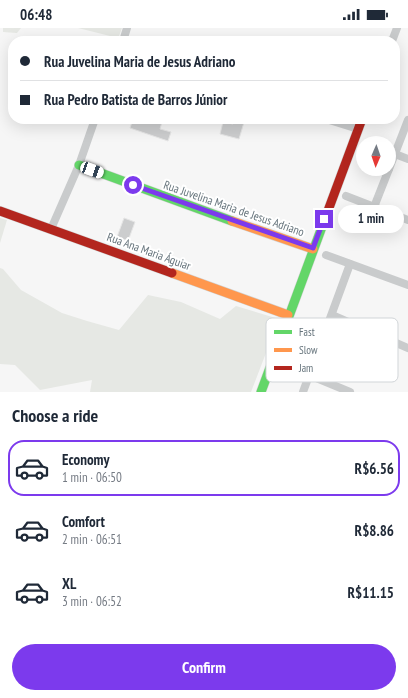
<!DOCTYPE html>
<html lang="en">
<head>
<meta charset="utf-8">
<style>
  body { margin:0; font-family:"PT Sans Narrow",sans-serif; background:#f6f6f7; color:#1f2937; height:100vh; display:flex; flex-direction:column; font-size:15px; white-space:nowrap }
  * { box-sizing:border-box; margin:0 }
  p { font-size:13px; color:#747a83 }
  .icon { flex:none; width:22px; height:22px; fill:none; stroke:currentColor; stroke-width:2; stroke-linecap:round; stroke-linejoin:round }
  .map { position:relative; height:364px; overflow:hidden }
  .side { display:flex; flex-direction:column; background:#fff; flex:1 }
  .side>* { flex:none }
  .top-card { position:absolute; left:8px; top:8px; width:392px; height:88px; border-radius:16px; box-shadow:0 4px 16px #0002; display:grid; align-content:center; height:88px; padding:0 12px; background:#fff }
  .needle { width:26px; rotate:182deg }
  .tools { position:absolute; left:356px; top:108px; display:grid; gap:8px }
  .tools a { display:grid; place-items:center; width:40px; height:40px; border-radius:50%; background:#fff; box-shadow:0 4px 16px #0002; font-size:20px }
  .end { position:absolute; width:18px; height:18px; margin:-9px; border:5px solid #7c3aed; background:#fff; box-shadow:0 0 0 2px #fff }
  .from { border-radius:50% }
  .bubble { position:absolute; height:28px; border-radius:14px; background:#fff; box-shadow:0 4px 16px #0002; font-size:13px; font-weight:700; line-height:28px; text-align:center }
  .car { position:absolute; width:12px; height:24px; margin:-12px -6px; border-radius:5px; box-shadow:0 0 3px 1px #0007; background:linear-gradient(#fff 24%,#345 0 40%,#fff 0 76%,#345 0 86%,#fff 0) }
  .top-card b { display:flex; align-items:center; gap:14px; height:38px; font-size:15px }
  .top-card b+b { border-top:1px solid #e0e1e3 }
  .top-card i { width:10px; height:10px; background:#1f2937 }
  ul { padding:0; list-style:none }
  li { display:flex; align-items:center; gap:12px; height:56px; margin:0 8px 6px; padding:0 4px; border:2px solid transparent; border-radius:16px }
  li div { flex:1 }
  li b { display:block; font-size:15px }
  li em { font-style:normal; font-weight:700 }
  li.selected { border-color:#7c3aed }
  li>.icon { width:36px; height:36px; stroke-width:1.5 }
  h2 { padding:0 12px; font-size:18px; line-height:48px }
  .button { display:flex; gap:8px; margin-top:auto; padding:8px 12px }
  .button a { flex:1; height:46px; border-radius:24px; background:#7c3aed; color:#fff; font-size:16px; font-weight:700; line-height:46px; text-align:center }
  .status { display:flex; justify-content:space-between; align-items:center; height:28px; padding:0 20px; background:#fff; direction:ltr }
  .status svg { height:11px; fill:currentColor }
  .map>svg:first-child { display:block }
  .green { fill:#e6e8e4 }
  .building { fill:#cccdce; stroke:#e6e6e6 }
  .lines { fill:none; stroke-linecap:round; stroke-linejoin:round }
  .fast-casing { stroke:#d2d3d3; stroke-width:10 }
  .slow-casing { stroke:#d2d3d3; stroke-width:10 }
  .jam-casing { stroke:#d2d3d3; stroke-width:10 }
  .street { stroke:#c9cbcc; stroke-width:8 }
  .fast { stroke:#63d668; stroke-width:9 }
  .slow { stroke:#ff974d; stroke-width:9 }
  .jam { stroke:#b3261e; stroke-width:9 }
  .route { stroke:#7c3aed; stroke-width:5 }
  .labels { text-anchor:middle; dominant-baseline:central; stroke-width:4; stroke-linejoin:round; paint-order:stroke }
  .street-label { font-size:12px; fill:#66747c; stroke:#fff }
  .key { fill:#fff; stroke:#d1d5d8; stroke-width:1 }
  .key-label { font-size:11px; fill:#66747c }
</style>
</head>
<body>
<div class="status"><b>06:48</b><svg viewBox="0 0 49 12"><path d="M0 12V9h3v3zM5 12V6h3v6zM10 12V3h3v9zM15 12V0h3v12zM26 1h20v11H26zM47 4h2v5h-2z"/></svg></div>
<div class="map">
<svg width="408" height="364" viewBox="0 0 408 364">
  <rect width="100%" height="100%" fill="#f6f6f6"/>
  <g class="green">
    <path d="M3,0H21L17,5L3,4Z"/>
    <path d="M78,0H122L119,8H110Z"/>
    <path d="M0,190L7,192L0,215Z"/>
    <path d="M0,240L3,241L21,262L62,285L87,293L119,302L148,267L181,274L220,291L236,278L279,291L251,364H90L92,352L40,362L15,337L0,336Z"/>
  </g>
  <g class="building">
    <path d="M133,91H154L162,94L160,101L171,104L168,113L130,100Z"/>
    <path d="M234,91H245L239,111L220,106L223,94L233,96Z"/>
    <path d="M124,190L135,194L128,213L117,209Z"/>
  </g>
  <g class="lines">
    <g class="fast-casing">
      <g id="fast">
        <path d="M79,137L232,193"/>
        <path d="M261,364L326,188"/>
      </g>
    </g>
    <g class="slow-casing">
      <g id="slow">
        <path d="M232,193L313,221"/>
        <path d="M172,245L288,287"/>
      </g>
    </g>
    <g class="jam-casing">
      <g id="jam">
        <path d="M0,183L172,245"/>
        <path d="M326,188L362,91"/>
      </g>
    </g>
    <g class="street">
      <path d="M123,13L127,0"/>
      <path d="M392,13L397,0"/>
      <path d="M326,91L358,101"/>
      <path d="M395,126L408,131"/>
      <path d="M389,141L408,92"/>
      <path d="M346,168L408,192"/>
      <path d="M374,179L389,141"/>
      <path d="M51,201L79,137L95,91"/>
      <path d="M326,227L408,257"/>
      <path d="M332,287L408,320"/>
      <path d="M309,347L350,364"/>
      <path d="M303,364L350,236"/>
    </g>
    <use href="#fast" class="fast"/>
    <use href="#slow" class="slow"/>
    <use href="#jam" class="jam"/>
  </g>
  <g class="lines">
    <path class="route" d="M133,157L313,220L324,191"/>
  </g>
  <g class="labels">
    <g class="street-label">
      <text transform="translate(234 180) rotate(19)">Rua Juvelina Maria de Jesus Adriano</text>
      <text transform="translate(149 223) rotate(20)">Rua Ana Maria Águiar</text>
    </g>
  </g>
  <rect x="266" y="290" width="132" height="64" rx="6" class="key"/>
  <rect x="274" y="302" width="18" height="4" fill="#63d668"/>
  <rect x="274" y="320" width="18" height="4" fill="#ff974d"/>
  <rect x="274" y="338" width="18" height="4" fill="#b3261e"/>
  <g class="key-label">
    <text x="299" y="308">Fast</text>
    <text x="299" y="326">Slow</text>
    <text x="299" y="344">Jam</text>
  </g>
</svg>
<div class="tools">
<a><svg class="needle" viewBox="-14 -14 28 28"><path d="M0-13l5 13h-10z" fill="#e53935"/><path d="M0 13l5-13h-10z" fill="#747a83"/></svg></a>
</div>
<i class="end from" style="left:133px;top:157px"></i>
<i class="end" style="left:324px;top:191px"></i>
<div class="bubble" style="left:338px;top:177px;width:66px">1 min</div>
<i class="car" style="left:92px;top:142px;rotate:110deg"></i>
<div class="top-card">
<b><i class="from"></i>Rua Juvelina Maria de Jesus Adriano</b>
<b><i></i>Rua Pedro Batista de Barros Júnior</b>
</div>
</div>
<section class="side">
<h2>Choose a ride</h2>
<ul>
<li class="selected"><svg class="icon" aria-label="car" viewBox="0 0 24 24"><path d="M5 17H2v-5l4-1 3-4h7l3 4 3 1v5h-3M9 17h6M6 11h13"/><circle cx="7" cy="17" r="2"/><circle cx="17" cy="17" r="2"/></svg><div><b>Economy</b><p>1 min · 06:50</p></div><em>R$6.56</em></li>
<li><svg class="icon" aria-label="car" viewBox="0 0 24 24"><path d="M5 17H2v-5l4-1 3-4h7l3 4 3 1v5h-3M9 17h6M6 11h13"/><circle cx="7" cy="17" r="2"/><circle cx="17" cy="17" r="2"/></svg><div><b>Comfort</b><p>2 min · 06:51</p></div><em>R$8.86</em></li>
<li><svg class="icon" aria-label="car" viewBox="0 0 24 24"><path d="M5 17H2v-5l4-1 3-4h7l3 4 3 1v5h-3M9 17h6M6 11h13"/><circle cx="7" cy="17" r="2"/><circle cx="17" cy="17" r="2"/></svg><div><b>XL</b><p>3 min · 06:52</p></div><em>R$11.15</em></li>
</ul>
<div class="button"><a>Confirm</a></div>
</section>
</body>
</html>
